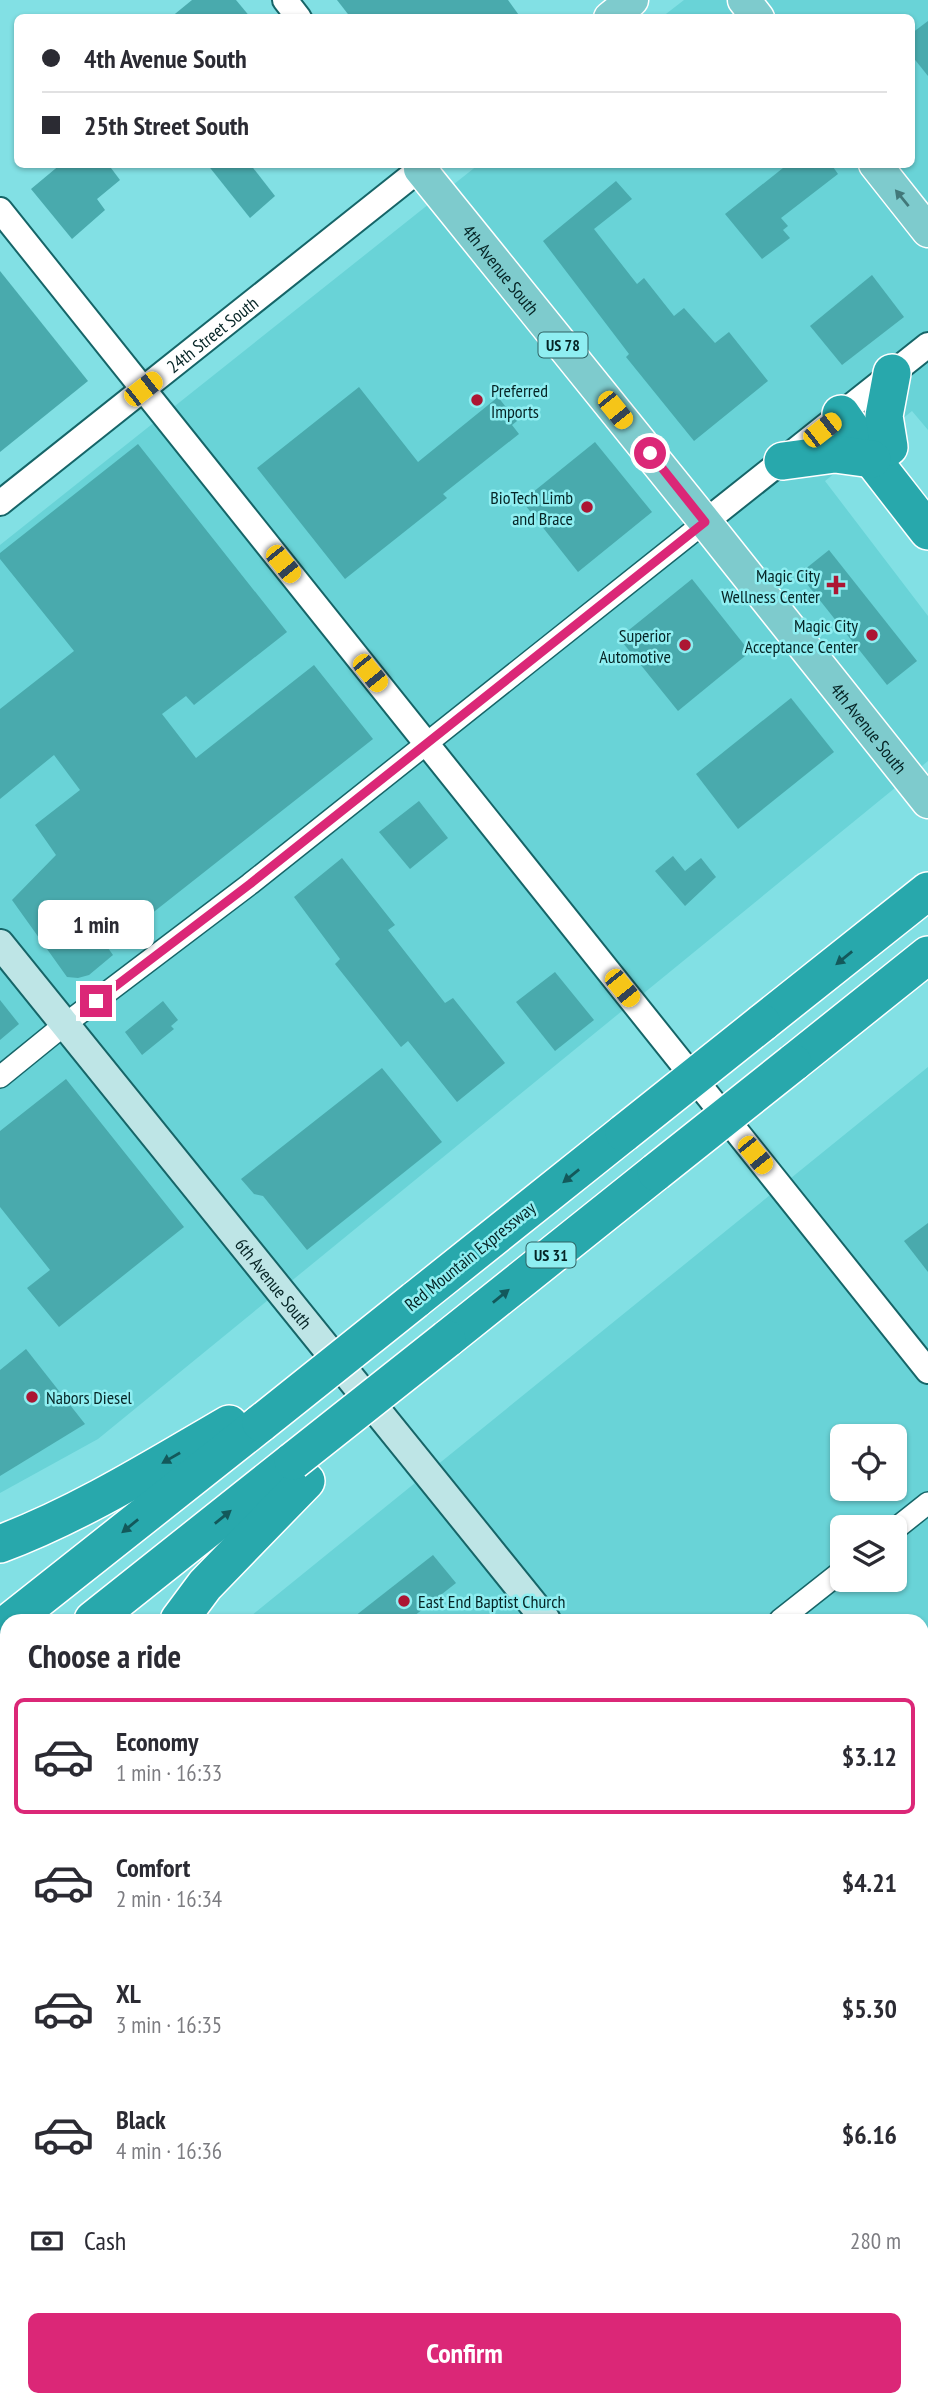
<!DOCTYPE html>
<html lang="en">
<head>
<meta charset="utf-8">
<style>
  body { margin:0; font-family:"PT Sans Narrow",sans-serif; background:#f7f7f7; color:#2b2b33; height:100vh; display:flex; flex-direction:column; font-size:26px; white-space:nowrap }
  * { box-sizing:border-box; margin:0 }
  p { font-size:23px; color:#7c7c81 }
  .icon { flex:none; width:38px; height:38px; fill:none; stroke:currentColor; stroke-width:2; stroke-linecap:round; stroke-linejoin:round }
  .map { position:relative; flex:1; overflow:hidden }
  .panel { position:absolute; left:0px; top:1614px; width:929px; height:793px; display:flex; flex-direction:column; background:#fff; border-radius:21px 21px 0 0; box-shadow:0 2px 5px #0004 }
  .panel>* { flex:none }
  .guide { position:absolute; left:14px; top:14px; width:901px; height:154px; border-radius:10px; box-shadow:0 2px 5px #0004; display:grid; align-content:center; height:154px; padding:0 28px; background:#fff }
  .buttons { position:absolute; left:830px; top:1424px; display:grid; gap:14px }
  .buttons a { display:grid; place-items:center; width:77px; height:77px; border-radius:10px; background:#fff; box-shadow:0 2px 5px #0004; font-size:35px }
  .end { position:absolute; width:32px; height:32px; margin:-16px; border:9px solid #db2777; background:#fff; box-shadow:0 0 0 4px #fff }
  .from { border-radius:50% }
  .bubble { position:absolute; height:49px; border-radius:10px; background:#fff; box-shadow:0 2px 5px #0004; font-size:23px; font-weight:700; line-height:49px; text-align:center }
  .car { position:absolute; width:21px; height:42px; margin:-21px -10px; border-radius:9px; box-shadow:0 0 5px 2px #0007; background:linear-gradient(#f5c518 24%,#345 0 40%,#f5c518 0 76%,#345 0 86%,#f5c518 0) }
  .guide b { display:flex; align-items:center; gap:24px; height:66px; font-size:26px }
  .guide b+b { border-top:2px solid #e1e1e2 }
  .guide i { width:18px; height:18px; background:#2b2b33 }
  ul { padding:0; list-style:none }
  li { display:flex; align-items:center; gap:21px; height:116px; margin:0 14px 10px; padding:0 14px; border:4px solid transparent; border-radius:10px }
  li div { flex:1 }
  li b { display:block; font-size:26px }
  li em { font-style:normal; font-weight:700 }
  li.selected { border-color:#db2777 }
  li>.icon { width:63px; height:63px; stroke-width:1.5 }
  h2 { padding:0 28px; font-size:32px; line-height:84px }
  .pay { display:flex; align-items:center; gap:18px; height:77px; padding:0 28px; font-size:26px }
  .pay p { margin-inline-start:auto }
  .action { display:flex; gap:14px; margin-top:auto; padding:14px 28px }
  .action a { flex:1; height:80px; border-radius:10px; background:#db2777; color:#fff; font-size:28px; font-weight:700; line-height:80px; text-align:center }
  .map>svg:first-child { display:block }
  .built { fill:#69d3d7; fill-rule:evenodd }
  .building { fill:#49aaad }
  .lines { fill:none; stroke-linecap:round; stroke-linejoin:round }
  .minor-casing { stroke:#166568; stroke-width:24 }
  .tertiary-casing { stroke:#166568; stroke-width:28 }
  .secondary-casing { stroke:#166568; stroke-width:32 }
  .primary-casing { stroke:#fff; stroke-width:35 }
  .motorway-casing { stroke:#fff; stroke-width:40 }
  .minor { stroke:#fff; stroke-width:21 }
  .tertiary { stroke:#fff; stroke-width:24 }
  .secondary { stroke:#bee5e6; stroke-width:28 }
  .primary { stroke:#7ecbcd; stroke-width:32 }
  .motorway { stroke:#28a8ac; stroke-width:37 }
  .motorway-bridge-casing { stroke:#fff; stroke-width:40; stroke-linecap:butt }
  .motorway-bridge { stroke:#28a8ac; stroke-width:37 }
  .oneway { fill:#427879 }
  .oneway2 { fill:#13595b }
  .route { stroke:#db2777; stroke-width:9 }
  .poi-dot { fill:#ac1633; stroke:#8feef1; stroke-width:2.5 }
  .labels { text-anchor:middle; dominant-baseline:central; stroke-width:5; stroke-linejoin:round; paint-order:stroke }
  .shield { fill:#8feef1; stroke:#2e6162; stroke-width:2 }
  .shield-label { font-size:16px; font-weight:bold; fill:#052425 }
  .street-label { font-size:18px; fill:#052425; stroke:#8feef1 }
  .poi-label { font-size:18px; fill:#052425; stroke:#8feef1; text-anchor:end }
</style>
</head>
<body>
<div class="map">
<svg width="928" height="2406" viewBox="0 0 928 2406">
  <rect width="100%" height="100%" fill="#82e0e4"/>
  <g class="built">
    <path d="M684,0H928V430L912,411L825,481L928,616V761L98,1439L0,1493V545L478,165L912,164V18L662,17Z"/>
    <path d="M928,1067V2406H871L866,2399H922V1620H246ZM842,1437H894V1489H842ZM842,1528H894V1580H842Z"/>
  </g>
  <g class="building">
    <path d="M192,0H236L251,18H170Z"/>
    <path d="M337,0H508L521,18H351Z"/>
    <path d="M928,21V76L912,56V33Z"/>
    <path d="M61,164H108L120,180L97,199L105,210L72,239L31,189Z"/>
    <path d="M207,164H250L275,196L250,218Z"/>
    <path d="M788,164H831L838,174L781,218L788,226L783,230L790,238L762,259L725,214Z"/>
    <path d="M616,181L632,199L594,229L637,284L644,278L674,316L684,308L715,343L729,332L768,381L694,441L626,357L629,354L543,241Z"/>
    <path d="M0,271L88,381L0,452Z"/>
    <path d="M872,275L904,317L842,365L810,326Z"/>
    <path d="M359,387L418,462L498,397L517,421L512,425L519,434L443,494L447,498L345,579L257,468Z"/>
    <path d="M595,442L652,512L578,572L522,501Z"/>
    <path d="M138,444L287,632L194,705L186,696L162,714L196,758L314,665L373,739L108,948L113,955L89,975L78,978L67,977L12,900L56,855L35,825L80,790L54,755L0,799V709L74,651L0,559V553Z"/>
    <path d="M829,550L917,661L887,685L799,574Z"/>
    <path d="M692,579L750,652L678,711L619,638Z"/>
    <path d="M791,698L834,752L738,829L696,774Z"/>
    <path d="M419,801L448,838L410,869L379,832Z"/>
    <path d="M673,856L685,871L701,858L716,877L685,906L655,871Z"/>
    <path d="M342,858L395,925L388,930L445,1003L453,998L505,1063L457,1102L408,1041L401,1047L335,964L340,959L294,897Z"/>
    <path d="M555,972L594,1020L555,1051L516,1002Z"/>
    <path d="M0,1000L19,1024L0,1040Z"/>
    <path d="M163,1001L178,1020L171,1026L174,1029L142,1055L125,1032Z"/>
    <path d="M382,1068L442,1142L307,1250L263,1196L254,1194L241,1179Z"/>
    <path d="M66,1079L184,1227L59,1327L27,1288L50,1270L0,1207V1131Z"/>
    <path d="M928,1223V1272L904,1241Z"/>
    <path d="M26,1349L85,1424L0,1476V1370Z"/>
    <path d="M433,1555L456,1583L409,1620H350Z"/>
  </g>
  <g class="lines">
    <g class="minor-casing">
      <g id="minor">
        <path d="M0,1077L64,1025L250,884L705,522"/>
        <path d="M894,1530L928,1503"/>
        <path d="M780,1620L842,1571"/>
        <path d="M0,2234L7,2228"/>
      </g>
    </g>
    <g class="tertiary-casing">
      <g id="tertiary">
        <path d="M285,0L299,18"/>
        <path d="M0,210L928,1371"/>
        <path id="s1" d="M0,503L420,169L416,164"/>
        <path d="M705,522L928,345"/>
        <path d="M0,2344L7,2352"/>
        <path d="M46,2399L51,2406"/>
        <path d="M588,2399L594,2406"/>
      </g>
    </g>
    <g class="secondary-casing">
      <g id="secondary">
        <path id="s2" d="M0,944L546,1620"/>
        <path d="M922,2086L928,2094"/>
      </g>
    </g>
    <g class="primary-casing">
      <g id="primary">
        <path d="M744,0L758,18"/>
        <path d="M610,18L632,0"/>
        <path id="s3" d="M425,164L420,169L705,522L928,802"/>
        <path d="M875,164L928,231"/>
      </g>
    </g>
    <g class="motorway-casing">
      <g id="motorway">
        <path d="M841,414L872,459L928,531"/>
        <path d="M889,447L884,416L892,373"/>
        <path d="M783,461L835,454L872,459"/>
        <path d="M762,1023L928,891"/>
        <path d="M793,1063L928,955"/>
        <path d="M415,1300L624,1133"/>
        <path d="M447,1339L656,1172"/>
        <path d="M0,1544C80,1514 155,1467 229,1424"/>
        <path d="M12,1620L261,1423"/>
        <path d="M93,1620L293,1461"/>
        <path d="M179,1620L205,1585L306,1481"/>
        <path d="M0,1695L7,1689"/>
        <path d="M0,1878L7,1884"/>
        <path d="M0,2062L7,2053"/>
        <path d="M0,2121L7,2115"/>
        <path d="M0,2166L7,2177"/>
      </g>
    </g>
    <use href="#minor" class="minor"/>
    <use href="#tertiary" class="tertiary"/>
    <use href="#secondary" class="secondary"/>
    <use href="#primary" class="primary"/>
    <use href="#motorway" class="motorway"/>
    <g class="motorway-bridge-casing">
      <g id="motorway-bridge">
        <path d="M624,1133L762,1023"/>
        <path d="M656,1172L793,1063"/>
        <path d="M261,1423L415,1300"/>
        <path d="M293,1461L447,1339"/>
      </g>
    </g>
    <use href="#motorway-bridge" class="motorway-bridge"/>
  </g>
  <defs><path id="oneway-solid" d="M-6-.8H1V-3.2L6.5 0L1 3.2V.8H-6Z" transform="scale(1.75)"/></defs>
  <use class="oneway" href="#oneway-solid" transform="translate(902 198) rotate(-129)"/>
  <g class="oneway2">
    <use href="#oneway-solid" transform="translate(844 958) rotate(141)"/>
    <use href="#oneway-solid" transform="translate(571 1176) rotate(141)"/>
    <use href="#oneway-solid" transform="translate(501 1296) rotate(-39)"/>
    <use href="#oneway-solid" transform="translate(171 1458) rotate(150)"/>
    <use href="#oneway-solid" transform="translate(223 1517) rotate(-39)"/>
    <use href="#oneway-solid" transform="translate(130 1526) rotate(141)"/>
  </g>
  <g class="lines">
    <path class="route" d="M96,1001L250,884L705,522L650,453"/>
  </g>
  <g class="poi-dot">
    <circle cx="477" cy="400" r="7"/>
    <circle cx="587" cy="507" r="7"/>
    <path d="M832.5 574.5h7v7h7v7h-7v7h-7v-7h-7v-7h7z"/>
    <circle cx="872" cy="635" r="7"/>
    <circle cx="685" cy="645" r="7"/>
    <circle cx="32" cy="1397" r="7"/>
    <circle cx="404" cy="1601" r="7"/>
  </g>
  <g class="labels">
    <g class="shield">
      <rect x="538.5" y="332.5" width="49" height="25" rx="5"/>
      <rect x="526.5" y="1242.5" width="49" height="25" rx="5"/>
    </g>
    <g class="shield-label">
      <text x="563" y="345">US 78</text>
      <text x="551" y="1255">US 31</text>
    </g>
    <g class="street-label">
      <text stroke="none"><textPath href="#s3" startOffset="136">4th Avenue South</textPath></text>
      <text stroke="none"><textPath href="#s1" startOffset="271">24th Street South</textPath></text>
      <text stroke="none"><textPath href="#s3" startOffset="724">4th Avenue South</textPath></text>
      <text transform="translate(470 1256) rotate(-39)">Red Mountain Expressway</text>
      <text stroke="none"><textPath href="#s2" startOffset="436">6th Avenue South</textPath></text>
    </g>
    <g class="poi-label">
      <text x="491" y="390" text-anchor="start">Preferred<tspan x="491" dy="21">Imports</tspan></text>
      <text x="573" y="497">BioTech Limb<tspan x="573" dy="21">and Brace</tspan></text>
      <text x="820" y="575">Magic City<tspan x="820" dy="21">Wellness Center</tspan></text>
      <text x="858" y="625">Magic City<tspan x="858" dy="21">Acceptance Center</tspan></text>
      <text x="671" y="635">Superior<tspan x="671" dy="21">Automotive</tspan></text>
      <text x="46" y="1397" text-anchor="start">Nabors Diesel</text>
      <text x="418" y="1601" text-anchor="start">East End Baptist Church</text>
    </g>
  </g>
</svg>
<div class="buttons">
<a><svg class="icon" aria-label="locate" viewBox="0 0 24 24"><circle cx="12" cy="12" r="6"/><path d="M12 2v4M12 18v4M2 12h4M18 12h4"/></svg></a>
<a><svg class="icon" aria-label="layers" viewBox="0 0 24 24"><path d="M12 4l9 5-9 5-9-5zM3 14l9 5 9-5"/></svg></a>
</div>
<i class="end from" style="left:650px;top:453px"></i>
<i class="end" style="left:96px;top:1001px"></i>
<div class="bubble" style="left:38px;top:900px;width:116px">1 min</div>
<i class="car" style="left:143px;top:389px;rotate:52deg"></i>
<i class="car" style="left:615px;top:410px;rotate:141deg"></i>
<i class="car" style="left:822px;top:430px;rotate:52deg"></i>
<i class="car" style="left:283px;top:564px;rotate:141deg"></i>
<i class="car" style="left:370px;top:673px;rotate:141deg"></i>
<i class="car" style="left:622px;top:988px;rotate:141deg"></i>
<i class="car" style="left:755px;top:1155px;rotate:141deg"></i>
<div class="guide">
<b><i class="from"></i>4th Avenue South</b>
<b><i></i>25th Street South</b>
</div>
<section class="panel">
<h2>Choose a ride</h2>
<ul>
<li class="selected"><svg class="icon" aria-label="car" viewBox="0 0 24 24"><path d="M5 17H2v-5l4-1 3-4h7l3 4 3 1v5h-3M9 17h6M6 11h13"/><circle cx="7" cy="17" r="2"/><circle cx="17" cy="17" r="2"/></svg><div><b>Economy</b><p>1 min · 16:33</p></div><em>$3.12</em></li>
<li><svg class="icon" aria-label="car" viewBox="0 0 24 24"><path d="M5 17H2v-5l4-1 3-4h7l3 4 3 1v5h-3M9 17h6M6 11h13"/><circle cx="7" cy="17" r="2"/><circle cx="17" cy="17" r="2"/></svg><div><b>Comfort</b><p>2 min · 16:34</p></div><em>$4.21</em></li>
<li><svg class="icon" aria-label="car" viewBox="0 0 24 24"><path d="M5 17H2v-5l4-1 3-4h7l3 4 3 1v5h-3M9 17h6M6 11h13"/><circle cx="7" cy="17" r="2"/><circle cx="17" cy="17" r="2"/></svg><div><b>XL</b><p>3 min · 16:35</p></div><em>$5.30</em></li>
<li><svg class="icon" aria-label="car" viewBox="0 0 24 24"><path d="M5 17H2v-5l4-1 3-4h7l3 4 3 1v5h-3M9 17h6M6 11h13"/><circle cx="7" cy="17" r="2"/><circle cx="17" cy="17" r="2"/></svg><div><b>Black</b><p>4 min · 16:36</p></div><em>$6.16</em></li>
</ul>
<div class="pay"><svg class="icon" aria-label="cash" viewBox="0 0 24 24"><path d="M3 7h18v10H3z"/><circle cx="12" cy="12" r="2"/></svg>Cash<p>280 m</p></div>
<div class="action"><a>Confirm</a></div>
</section>
</div>
</body>
</html>
